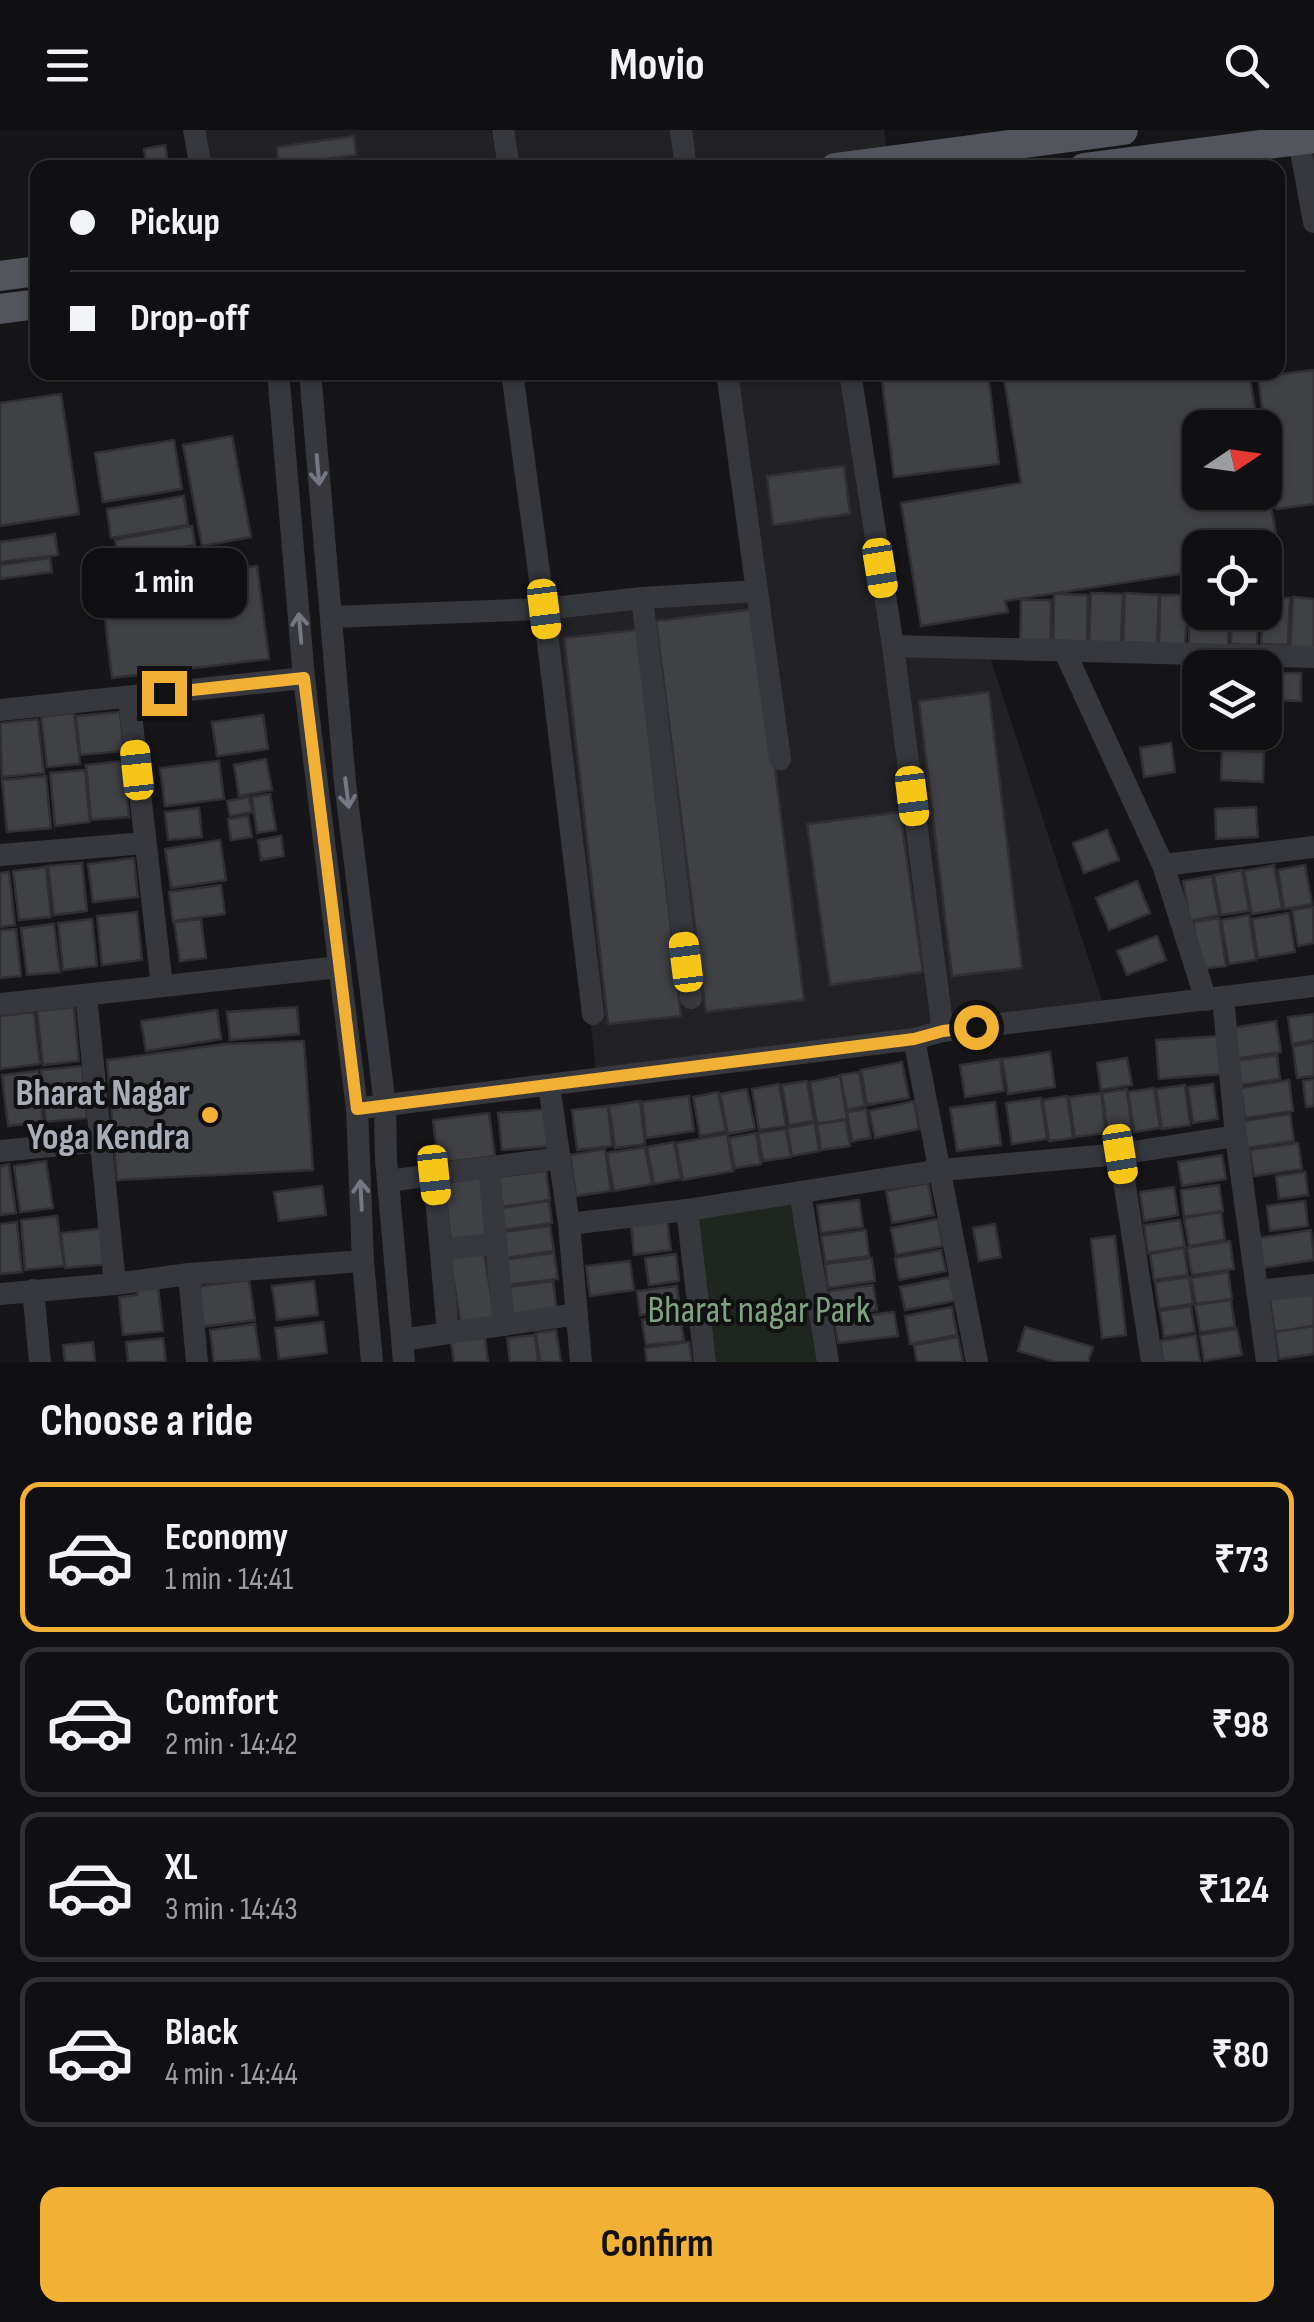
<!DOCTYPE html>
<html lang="en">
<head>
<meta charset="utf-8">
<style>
  body { margin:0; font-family:"Sofia Sans Condensed",sans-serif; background:#19191b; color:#f1f3f6; height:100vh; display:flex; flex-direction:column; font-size:38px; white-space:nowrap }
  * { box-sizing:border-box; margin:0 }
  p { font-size:32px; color:#9c9d9f }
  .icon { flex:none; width:55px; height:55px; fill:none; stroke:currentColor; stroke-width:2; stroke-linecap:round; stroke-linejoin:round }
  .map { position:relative; height:1232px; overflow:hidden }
  .sheet { display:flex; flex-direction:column; background:#101012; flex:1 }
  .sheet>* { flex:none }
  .guide { position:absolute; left:30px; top:30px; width:1255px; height:220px; border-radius:20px; box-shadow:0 2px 8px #0004,0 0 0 2px #303032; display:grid; align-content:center; height:220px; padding:0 40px; background:#101012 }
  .needle { width:65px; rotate:77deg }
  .fabs { position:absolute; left:1182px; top:280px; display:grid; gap:20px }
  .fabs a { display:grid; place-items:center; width:100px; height:100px; border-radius:20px; background:#101012; box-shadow:0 2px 8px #0004,0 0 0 2px #303032; font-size:50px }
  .end { position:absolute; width:45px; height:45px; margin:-22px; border:12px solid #f2b134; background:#111; box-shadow:0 0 0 5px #111 }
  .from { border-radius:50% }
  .bubble { position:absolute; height:70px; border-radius:20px; background:#101012; box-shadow:0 2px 8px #0004,0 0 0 2px #303032; font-size:32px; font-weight:700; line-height:70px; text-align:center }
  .car { position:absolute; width:30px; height:60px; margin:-30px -15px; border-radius:12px; box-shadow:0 0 8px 2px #0007; background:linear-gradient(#f5c518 24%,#345 0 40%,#f5c518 0 76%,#345 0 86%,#f5c518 0) }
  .guide b { display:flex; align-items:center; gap:35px; height:95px; font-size:38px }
  .guide b+b { border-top:2px solid #303032 }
  .guide i { width:25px; height:25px; background:#f1f3f6 }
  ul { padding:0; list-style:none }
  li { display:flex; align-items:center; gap:30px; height:150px; margin:0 20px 15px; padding:0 20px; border:5px solid #303032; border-radius:20px }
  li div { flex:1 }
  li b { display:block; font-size:38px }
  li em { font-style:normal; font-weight:700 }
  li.active { border-color:#f2b134 }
  li>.icon { width:90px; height:90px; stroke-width:1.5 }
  h2 { padding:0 40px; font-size:45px; line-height:120px }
  .cta { display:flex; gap:20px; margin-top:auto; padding:20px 40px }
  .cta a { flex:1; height:115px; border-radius:20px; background:#f2b134; color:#111; font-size:40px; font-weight:700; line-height:115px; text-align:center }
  header { display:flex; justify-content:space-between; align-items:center; height:130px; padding:0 40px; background:#101012; font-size:45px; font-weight:700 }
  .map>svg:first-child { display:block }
  .built { fill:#222225 }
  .green { fill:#1e261f }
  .building { fill:#404145; stroke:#303034; stroke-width:2.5 }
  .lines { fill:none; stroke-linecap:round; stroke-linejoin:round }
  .minor { stroke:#37383d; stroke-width:22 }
  .major { stroke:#53555c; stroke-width:30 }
  .oneway { stroke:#757881 }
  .route { stroke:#f2b134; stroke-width:12 }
  .poi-dot { fill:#f2b134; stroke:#111113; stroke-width:4 }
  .labels { text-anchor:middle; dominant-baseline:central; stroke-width:8; stroke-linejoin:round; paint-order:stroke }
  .poi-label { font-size:38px; font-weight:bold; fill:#a8adb8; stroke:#111113; text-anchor:end }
  .park-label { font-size:38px; fill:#7fa381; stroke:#111113 }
</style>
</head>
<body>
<header><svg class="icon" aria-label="menu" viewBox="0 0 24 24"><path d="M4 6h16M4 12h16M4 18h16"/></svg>Movio<svg class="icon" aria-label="search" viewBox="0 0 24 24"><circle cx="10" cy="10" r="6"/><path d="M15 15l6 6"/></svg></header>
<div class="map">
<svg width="1314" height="1232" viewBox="0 0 1314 1232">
  <rect width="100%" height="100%" fill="#161618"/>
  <g class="built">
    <path d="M195,0H491L498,37H202Z"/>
    <path d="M502,0H673L678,37H509Z"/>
    <path d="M681,0H884L889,30L835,38L686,37Z"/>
    <path d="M717,243H847L893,516L987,518L1106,882L597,949L544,479L750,461Z"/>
  </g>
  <path class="green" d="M793,1071L820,1232H713L695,1085Z"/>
  <g class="building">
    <path d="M354,6L356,25L279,35L277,17Z"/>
    <path d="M165,15L169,38H147L144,19Z"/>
    <path d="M1314,240V374L1276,379L1258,247Z"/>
    <path d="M881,242H988L999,334L894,347Z"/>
    <path d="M1003,242H1249L1258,298H1200V362H1265V338L1280,429L1265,431V418H1200V441L1005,471L1008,482L921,496L901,373L1021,353Z"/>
    <path d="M61,264L79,384L0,396V273Z"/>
    <path d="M232,306L251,407L202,416L183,315Z"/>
    <path d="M174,310L182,359L103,372L95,323Z"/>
    <path d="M844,336L850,384L773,395L767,346Z"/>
    <path d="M184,366L188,395L111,408L107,379Z"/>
    <path d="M192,396L195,415L119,428L115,410Z"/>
    <path d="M55,404L58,425L0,432V412Z"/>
    <path d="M50,428L52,442L0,449V435Z"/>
    <path d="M257,436L269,529L112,548L101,455Z"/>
    <path d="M1190,461H1200V482H1229L1228,518L1189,517Z"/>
    <path d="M1091,463L1123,464L1121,514L1089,512Z"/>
    <path d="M1125,463L1159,465L1157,514L1123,512Z"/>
    <path d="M1054,464L1088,465L1087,516L1053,515Z"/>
    <path d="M1160,465H1187L1185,520L1159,519Z"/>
    <path d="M1265,467L1290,468L1288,515L1261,514Z"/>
    <path d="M1293,467L1314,469V520L1290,518Z"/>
    <path d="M1021,470H1051V510H1020Z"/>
    <path d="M755,479L804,870L706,882L656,491Z"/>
    <path d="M1232,482H1258L1257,515L1231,514Z"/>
    <path d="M637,500L681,886L608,894L564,508Z"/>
    <path d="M1265,543H1301V571L1265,570Z"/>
    <path d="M989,562L1022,838L952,846L919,571Z"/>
    <path d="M120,582L124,621L80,625L76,586Z"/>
    <path d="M74,583L80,634L47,637L41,587Z"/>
    <path d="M263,585L268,619L217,626L212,592Z"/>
    <path d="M38,589L44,643L2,647L0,593Z"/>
    <path d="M1171,613L1175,642L1144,647L1140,618Z"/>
    <path d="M1222,620L1264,622L1263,652L1221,650Z"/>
    <path d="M266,629L272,660L239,666L234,635Z"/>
    <path d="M124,631L129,687L91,690L86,635Z"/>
    <path d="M219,631L224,669L165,676L160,638Z"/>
    <path d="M85,640L90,692L55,696L50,643Z"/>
    <path d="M46,646L51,698L7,702L2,650Z"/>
    <path d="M270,664L276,700L257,703L252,667Z"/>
    <path d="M249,667L252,682L230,686L227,671Z"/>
    <path d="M1256,677L1258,707L1216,709L1215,679Z"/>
    <path d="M199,678L202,707L168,710L165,682Z"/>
    <path d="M900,682L923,842L830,855L807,694Z"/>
    <path d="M248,686L252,707L231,710L228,689Z"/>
    <path d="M1107,700L1119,730L1084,743L1073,713Z"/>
    <path d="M281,706L284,726L261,730L258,710Z"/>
    <path d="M220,710L226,750L171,758L165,719Z"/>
    <path d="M134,728L138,767L93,772L88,734Z"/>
    <path d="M82,733L87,781L54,785L48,736Z"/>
    <path d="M1274,735L1282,779L1252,784L1244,741Z"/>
    <path d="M1305,735L1312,774L1284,779L1278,740Z"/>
    <path d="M46,737L51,787L19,790L13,741Z"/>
    <path d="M1242,740L1249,781L1221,785L1214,745Z"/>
    <path d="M9,742L15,795L0,797V743Z"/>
    <path d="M1212,746L1219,785L1190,791L1183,751Z"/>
    <path d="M1137,751L1150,783L1109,800L1096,768Z"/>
    <path d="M221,755L225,784L173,791L169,762Z"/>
    <path d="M1313,777L1314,813L1298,816L1292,780Z"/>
    <path d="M137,782L142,830L102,835L97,786Z"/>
    <path d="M1289,783L1295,822L1258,828L1252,789Z"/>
    <path d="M1249,785L1256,830L1229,834L1221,790Z"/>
    <path d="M1219,788L1226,836L1201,839L1193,792Z"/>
    <path d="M92,789L97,836L63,840L58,793Z"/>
    <path d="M201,789L206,828L180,831L174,792Z"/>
    <path d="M54,794L60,842L27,845L21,798Z"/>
    <path d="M16,799L21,846L0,848V800Z"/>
    <path d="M1157,806L1166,830L1127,845L1117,821Z"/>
    <path d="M74,877L79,931L43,935L37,881Z"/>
    <path d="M297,877L299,904L230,910L227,882Z"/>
    <path d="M217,880L221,909L146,921L141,891Z"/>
    <path d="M34,882L40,934L0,939V886Z"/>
    <path d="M1314,884V910L1292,914L1288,887Z"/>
    <path d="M1276,891L1281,922L1235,929L1231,898Z"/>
    <path d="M1220,906L1222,944L1159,949L1156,910Z"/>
    <path d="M304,911L313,1040L117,1050L107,930L225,914Z"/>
    <path d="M1314,913V946L1297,948L1293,916Z"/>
    <path d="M1050,922L1055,957L1008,964L1002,929Z"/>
    <path d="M1277,925L1280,949L1238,955L1235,931Z"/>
    <path d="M1127,928L1132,955L1101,960L1097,933Z"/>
    <path d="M1000,929L1004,961L965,967L960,935Z"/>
    <path d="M902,932L909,968L867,975L861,940Z"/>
    <path d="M82,936L87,988L46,992L41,940Z"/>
    <path d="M38,941L43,992L8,996L2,945Z"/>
    <path d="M859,942L865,976L847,980L840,945Z"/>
    <path d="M840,946L847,989L817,994L810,952Z"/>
    <path d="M1314,949V976L1306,977L1303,951Z"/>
    <path d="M1289,950L1293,981L1245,988L1241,958Z"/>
    <path d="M807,951L814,991L789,995L782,955Z"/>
    <path d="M779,954L786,996L759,1000L752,959Z"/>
    <path d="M1213,954L1218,989L1193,993L1188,957Z"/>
    <path d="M1185,955L1190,995L1162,999L1156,959Z"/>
    <path d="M1154,958L1160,998L1134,1002L1128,962Z"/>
    <path d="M747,959L755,999L728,1004L720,964Z"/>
    <path d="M1127,959L1132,1000L1108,1004L1102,963Z"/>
    <path d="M718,962L726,1001L700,1006L693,967Z"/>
    <path d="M1101,963L1106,1003L1075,1007L1069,967Z"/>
    <path d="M689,966L694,1001L646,1008L642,972Z"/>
    <path d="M1067,966L1073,1008L1049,1011L1043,970Z"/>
    <path d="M1041,968L1047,1009L1012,1014L1006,973Z"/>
    <path d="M640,971L645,1014L615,1018L609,976Z"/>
    <path d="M914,971L919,999L875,1008L869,981Z"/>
    <path d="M995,972L1001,1015L957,1021L950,978Z"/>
    <path d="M608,976L612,1016L577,1020L572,980Z"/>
    <path d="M549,979L552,1016L502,1020L498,983Z"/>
    <path d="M866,979L871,1008L852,1011L847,982Z"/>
    <path d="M489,983L495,1026L438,1033L433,990Z"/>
    <path d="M1290,984L1294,1011L1247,1018L1243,991Z"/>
    <path d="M846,990L850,1016L821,1020L817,994Z"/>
    <path d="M815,993L819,1021L792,1026L787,998Z"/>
    <path d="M786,999L791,1027L763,1031L758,1003Z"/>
    <path d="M756,1003L761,1034L735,1038L729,1008Z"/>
    <path d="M727,1004L733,1041L683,1050L676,1013Z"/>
    <path d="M674,1012L681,1049L654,1054L647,1017Z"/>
    <path d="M1298,1013L1302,1039L1254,1046L1250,1020Z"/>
    <path d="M645,1017L652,1054L614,1061L607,1023Z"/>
    <path d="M605,1019L611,1061L576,1066L570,1025Z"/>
    <path d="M1222,1025L1226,1049L1182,1056L1178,1032Z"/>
    <path d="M46,1031L53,1078L20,1082L14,1036Z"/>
    <path d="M9,1034L16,1083L0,1085V1036Z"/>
    <path d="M546,1041L550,1070L502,1077L498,1047Z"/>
    <path d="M1305,1042L1308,1065L1279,1069L1276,1046Z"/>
    <path d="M481,1047L489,1111L451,1115L444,1051Z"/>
    <path d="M928,1053L934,1085L892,1093L886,1061Z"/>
    <path d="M1219,1055L1223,1081L1184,1087L1181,1060Z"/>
    <path d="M322,1056L326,1085L279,1091L274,1062Z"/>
    <path d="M1174,1057L1178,1085L1144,1091L1140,1062Z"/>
    <path d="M859,1070L863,1097L821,1103L817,1075Z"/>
    <path d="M549,1071L552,1093L504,1100L501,1078Z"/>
    <path d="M1305,1071L1308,1096L1270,1101L1267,1076Z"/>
    <path d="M1221,1082L1225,1110L1189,1116L1184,1088Z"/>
    <path d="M57,1086L64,1136L25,1140L21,1090Z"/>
    <path d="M938,1089L943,1116L896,1125L891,1098Z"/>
    <path d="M667,1090L671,1120L634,1125L631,1094Z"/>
    <path d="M1180,1090L1185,1117L1148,1123L1144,1095Z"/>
    <path d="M17,1092L22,1142L0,1144V1094Z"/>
    <path d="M995,1094L1001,1127L979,1131L973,1098Z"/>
    <path d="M550,1096L554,1121L504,1128L501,1102Z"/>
    <path d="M107,1098L110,1134L65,1138L61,1103Z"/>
    <path d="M866,1100L869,1126L825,1132L821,1106Z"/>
    <path d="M1311,1100L1314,1130L1262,1138L1258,1108Z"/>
    <path d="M1115,1106L1126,1205L1102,1208L1091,1109Z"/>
    <path d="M1230,1111L1234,1139L1192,1145L1187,1118Z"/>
    <path d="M1184,1118L1188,1145L1154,1150L1150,1124Z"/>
    <path d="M941,1120L946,1141L899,1150L895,1128Z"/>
    <path d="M484,1122L495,1190L461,1195L450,1128Z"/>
    <path d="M554,1123L558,1149L507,1155L503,1130Z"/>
    <path d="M676,1124L679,1151L649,1155L645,1128Z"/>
    <path d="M872,1128L875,1151L828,1158L825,1134Z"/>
    <path d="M630,1131L634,1160L590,1166L586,1136Z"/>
    <path d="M1228,1142L1232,1169L1196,1174L1191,1148Z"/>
    <path d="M950,1147L955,1171L905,1180L900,1157Z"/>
    <path d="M1189,1147L1193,1174L1159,1179L1155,1152Z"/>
    <path d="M249,1150L255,1190L200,1197L195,1157Z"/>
    <path d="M314,1151L318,1185L277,1190L272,1156Z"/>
    <path d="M553,1151L557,1182L512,1188L508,1157Z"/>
    <path d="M873,1155L877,1180L833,1186L829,1161Z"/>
    <path d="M677,1156L680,1180L640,1185L637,1161Z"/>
    <path d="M158,1157L163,1201L123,1205L119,1167L137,1165V1159Z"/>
    <path d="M1314,1157V1196L1275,1202L1269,1164Z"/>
    <path d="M1231,1170L1235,1197L1200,1202L1195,1175Z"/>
    <path d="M1191,1176L1195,1202L1164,1207L1160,1181Z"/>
    <path d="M952,1177L957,1205L910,1214L905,1186Z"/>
    <path d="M894,1182L898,1206L838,1213L834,1189Z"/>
    <path d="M680,1185L684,1211L646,1215L642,1190Z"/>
    <path d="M323,1192L327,1223L279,1229L275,1198Z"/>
    <path d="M255,1194L260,1229L214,1232L210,1200Z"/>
    <path d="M1314,1196V1224L1279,1229L1275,1202Z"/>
    <path d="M1025,1197L1093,1217L1088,1232H1056L1018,1221Z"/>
    <path d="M1237,1199L1242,1225L1204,1231L1200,1205Z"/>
    <path d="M556,1200L561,1232H540L536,1203Z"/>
    <path d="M535,1205L538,1232H510L507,1208Z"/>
    <path d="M1196,1205L1200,1232H1163L1160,1211Z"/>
    <path d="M958,1207L963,1232H917L914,1215Z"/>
    <path d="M163,1208L166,1232H128L126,1212Z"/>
    <path d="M485,1208L488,1232H454L451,1212Z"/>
    <path d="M93,1212L95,1232H65L63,1215Z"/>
    <path d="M689,1212L692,1232H647L645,1218Z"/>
  </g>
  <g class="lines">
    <g class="minor">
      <path d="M194,0L201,38"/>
      <path d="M503,0L509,38"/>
      <path d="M681,0L686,38"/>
      <path d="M1299,10L1314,92"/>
      <path d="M278,242L304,548L357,979L363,1131L372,1232"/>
      <path d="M310,242L345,653L385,975L386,1029L404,1232"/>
      <path d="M512,242L544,479L593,884"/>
      <path d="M727,242L780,629"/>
      <path d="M850,242L893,516L943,901"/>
      <path d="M642,468L691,868"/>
      <path d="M331,487L544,479L642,468L757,461"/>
      <path d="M893,516L1314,527"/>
      <path d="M1064,520L1163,735L1206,870"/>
      <path d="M129,567L162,856"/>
      <path d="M0,580L304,548"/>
      <path d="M0,725L145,713"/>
      <path d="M1163,735L1314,717"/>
      <path d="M86,865L115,1154"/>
      <path d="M1223,867L1236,1006L1267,1232"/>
      <path d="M0,874L339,837"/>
      <path d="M914,909L977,1232"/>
      <path d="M549,955L569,1094L581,1232"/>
      <path d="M370,977L914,909L943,901L1314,856"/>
      <path d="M0,1021L101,1011"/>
      <path d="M1120,1024L1152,1232"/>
      <path d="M489,1038L504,1195"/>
      <path d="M434,1045L448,1203"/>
      <path d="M388,1051L560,1028"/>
      <path d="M800,1062L828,1232"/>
      <path d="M687,1080L705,1232"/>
      <path d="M569,1094L687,1080L941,1040L1120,1024L1236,1006"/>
      <path d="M441,1120L496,1113"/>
      <path d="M189,1144L197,1232"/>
      <path d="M33,1160L40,1232"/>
      <path d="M1257,1161L1314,1155"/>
      <path d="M0,1164L115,1154L189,1144L363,1131"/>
      <path d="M402,1210L577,1184"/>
    </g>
    <g class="major">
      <path d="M835,38L1123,0"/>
      <path d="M1084,38L1314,8"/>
      <path d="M0,146L38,141"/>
      <path d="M0,179L38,174"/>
    </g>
  </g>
  <defs><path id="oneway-shaft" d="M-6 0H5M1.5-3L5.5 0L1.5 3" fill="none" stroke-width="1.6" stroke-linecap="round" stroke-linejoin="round" transform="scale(2.5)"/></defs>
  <g class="oneway">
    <use href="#oneway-shaft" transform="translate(318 340) rotate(85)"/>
    <use href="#oneway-shaft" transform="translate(300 498) rotate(-95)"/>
    <use href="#oneway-shaft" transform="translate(347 663) rotate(83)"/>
    <use href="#oneway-shaft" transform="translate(361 1065) rotate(-93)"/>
  </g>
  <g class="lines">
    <path class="route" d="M164,563L304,548L357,979L914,909L943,901L976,897"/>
  </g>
  <circle class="poi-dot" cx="210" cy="985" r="10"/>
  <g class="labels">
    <g class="poi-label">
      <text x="190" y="963">Bharat Nagar<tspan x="190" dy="44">Yoga Kendra</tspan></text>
    </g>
    <g class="park-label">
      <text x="759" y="1180">Bharat nagar Park</text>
    </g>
  </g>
</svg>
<div class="fabs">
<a><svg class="needle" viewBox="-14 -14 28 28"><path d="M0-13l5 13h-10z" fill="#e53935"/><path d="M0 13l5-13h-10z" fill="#9c9d9f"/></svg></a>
<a><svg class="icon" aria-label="locate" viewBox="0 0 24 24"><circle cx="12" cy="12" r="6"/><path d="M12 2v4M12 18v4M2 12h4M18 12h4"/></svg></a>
<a><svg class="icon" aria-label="layers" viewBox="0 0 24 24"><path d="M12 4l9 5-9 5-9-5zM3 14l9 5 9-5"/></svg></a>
</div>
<i class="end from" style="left:976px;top:897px"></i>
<i class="end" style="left:164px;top:563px"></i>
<div class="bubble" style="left:82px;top:418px;width:165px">1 min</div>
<i class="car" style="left:880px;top:438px;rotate:171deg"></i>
<i class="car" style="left:544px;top:479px;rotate:173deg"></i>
<i class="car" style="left:137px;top:640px;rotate:354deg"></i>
<i class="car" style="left:912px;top:666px;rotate:173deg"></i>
<i class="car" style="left:686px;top:832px;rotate:353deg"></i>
<i class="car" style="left:1120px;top:1024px;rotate:171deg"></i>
<i class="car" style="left:434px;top:1045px;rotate:174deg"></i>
<div class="guide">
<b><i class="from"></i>Pickup</b>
<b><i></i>Drop-off</b>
</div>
</div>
<section class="sheet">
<h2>Choose a ride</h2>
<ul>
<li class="active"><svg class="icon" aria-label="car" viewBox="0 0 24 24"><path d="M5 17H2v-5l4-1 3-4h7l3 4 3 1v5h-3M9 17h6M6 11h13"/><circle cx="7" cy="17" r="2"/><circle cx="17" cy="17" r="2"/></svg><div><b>Economy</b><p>1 min · 14:41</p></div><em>₹73</em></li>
<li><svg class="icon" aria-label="car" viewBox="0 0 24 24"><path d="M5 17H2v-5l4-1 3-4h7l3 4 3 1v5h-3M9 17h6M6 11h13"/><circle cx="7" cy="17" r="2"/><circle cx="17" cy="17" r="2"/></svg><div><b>Comfort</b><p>2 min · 14:42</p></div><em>₹98</em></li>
<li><svg class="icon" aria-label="car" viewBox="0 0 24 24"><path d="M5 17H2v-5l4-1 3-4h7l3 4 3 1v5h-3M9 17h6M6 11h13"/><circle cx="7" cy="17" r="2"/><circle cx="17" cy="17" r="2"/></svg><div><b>XL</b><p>3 min · 14:43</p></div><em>₹124</em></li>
<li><svg class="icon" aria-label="car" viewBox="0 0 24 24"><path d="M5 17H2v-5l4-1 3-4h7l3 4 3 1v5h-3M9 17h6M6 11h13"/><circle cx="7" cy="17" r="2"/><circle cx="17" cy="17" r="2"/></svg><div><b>Black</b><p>4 min · 14:44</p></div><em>₹80</em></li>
</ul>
<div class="cta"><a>Confirm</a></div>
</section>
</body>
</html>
